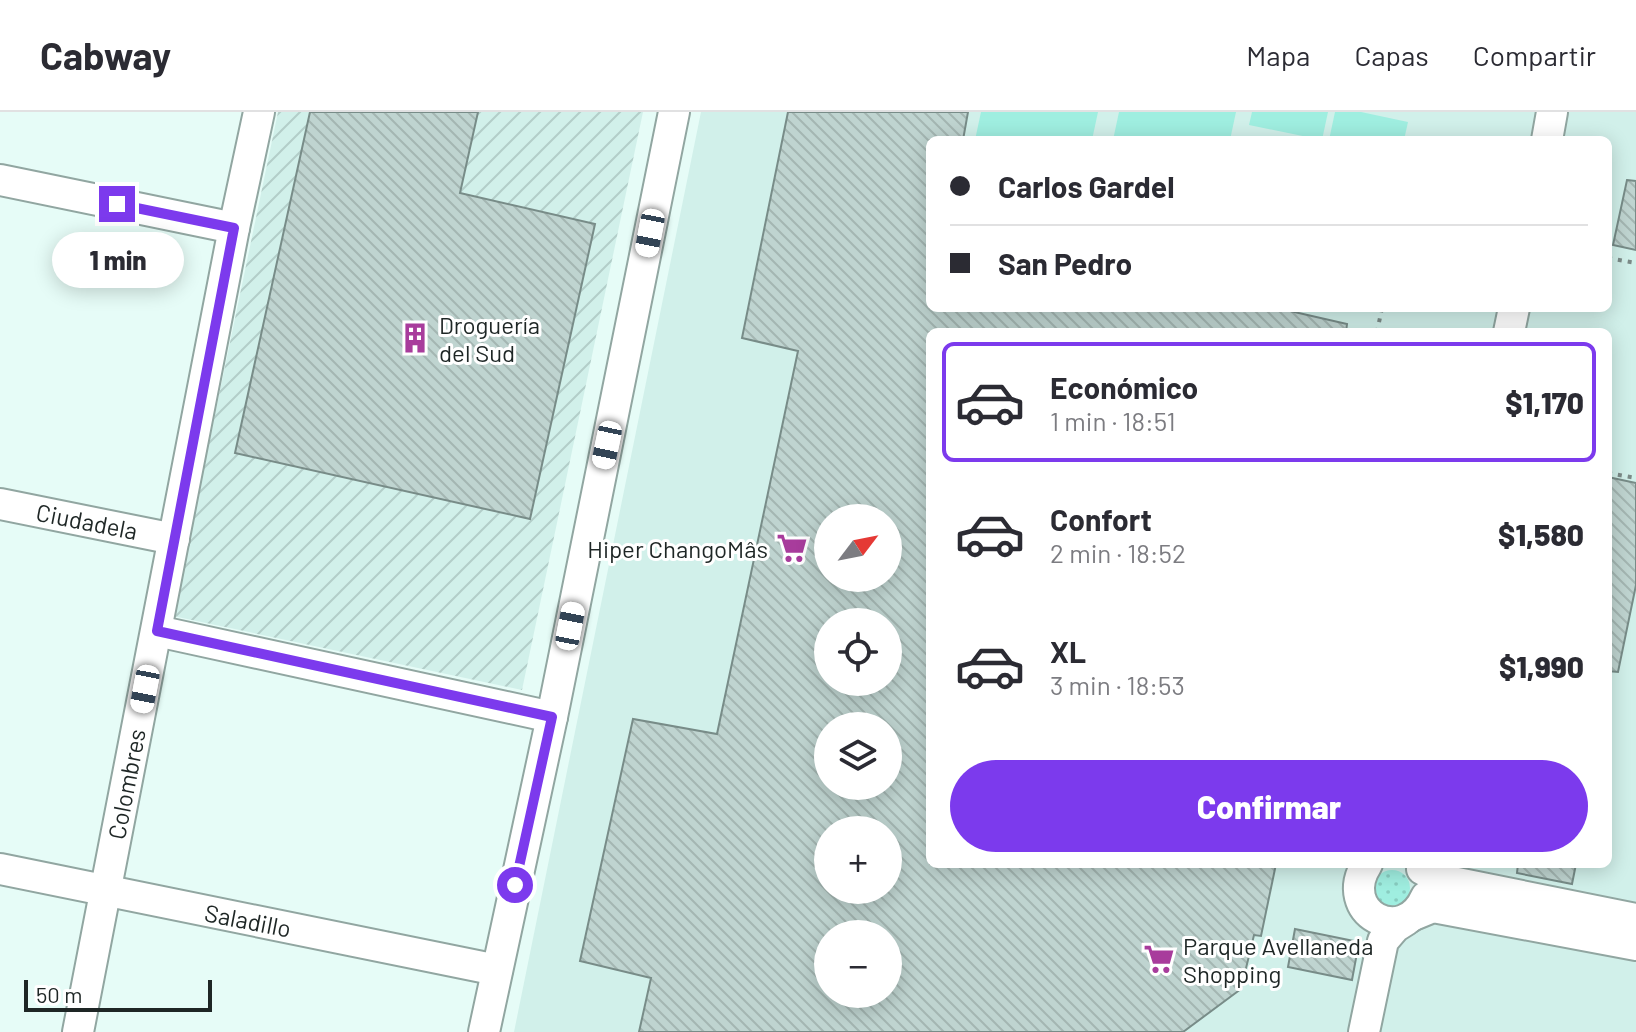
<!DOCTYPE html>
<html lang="es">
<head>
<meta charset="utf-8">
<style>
  body { margin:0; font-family:Barlow,sans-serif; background:#f2f2f3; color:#2b2b33; height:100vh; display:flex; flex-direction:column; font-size:30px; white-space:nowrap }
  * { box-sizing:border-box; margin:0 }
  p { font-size:26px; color:#7c7c81 }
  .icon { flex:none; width:44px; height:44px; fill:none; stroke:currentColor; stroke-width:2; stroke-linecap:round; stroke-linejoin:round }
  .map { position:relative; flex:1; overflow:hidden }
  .details { position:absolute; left:926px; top:216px; width:686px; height:540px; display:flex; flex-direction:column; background:#fff; border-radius:12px; box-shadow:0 4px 20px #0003 }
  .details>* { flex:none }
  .banner { position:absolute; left:926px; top:24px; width:686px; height:176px; border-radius:12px; box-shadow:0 4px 20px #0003; display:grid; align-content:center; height:176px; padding:0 24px; background:#fff }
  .needle { width:52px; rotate:58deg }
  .controls { position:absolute; left:814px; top:392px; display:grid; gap:16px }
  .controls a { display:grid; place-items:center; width:88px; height:88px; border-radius:50%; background:#fff; box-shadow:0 4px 20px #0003; font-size:40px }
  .scale { position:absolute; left:24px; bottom:20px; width:188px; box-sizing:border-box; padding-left:8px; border:4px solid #1e2625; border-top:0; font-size:22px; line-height:28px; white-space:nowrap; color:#1e2625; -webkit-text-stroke:6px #fff; paint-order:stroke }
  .end { position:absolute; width:36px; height:36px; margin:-18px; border:10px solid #7c3aed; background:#fff; box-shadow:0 0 0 4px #fff }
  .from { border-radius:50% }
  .bubble { position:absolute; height:56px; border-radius:28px; background:#fff; box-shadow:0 4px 20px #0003; font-size:26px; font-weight:800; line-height:56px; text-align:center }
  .car { position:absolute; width:24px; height:48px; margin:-24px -12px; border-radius:10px; box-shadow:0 0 6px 2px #0007; background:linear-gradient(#fff 24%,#345 0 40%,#fff 0 76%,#345 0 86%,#fff 0) }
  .banner b { display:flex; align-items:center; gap:28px; height:76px; font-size:30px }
  .banner b+b { border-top:2px solid #e1e1e2 }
  .banner i { width:20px; height:20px; background:#2b2b33 }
  ul { padding:14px 0 0; list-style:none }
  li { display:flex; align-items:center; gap:24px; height:120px; margin:0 16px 12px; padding:0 8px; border:4px solid transparent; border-radius:12px }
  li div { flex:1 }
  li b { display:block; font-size:30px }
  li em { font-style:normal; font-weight:800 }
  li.active { border-color:#7c3aed }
  li>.icon { width:72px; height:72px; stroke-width:1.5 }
  .action { display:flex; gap:16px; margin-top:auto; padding:16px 24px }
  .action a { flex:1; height:92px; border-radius:48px; background:#7c3aed; color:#fff; font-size:32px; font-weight:800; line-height:92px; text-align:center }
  header { display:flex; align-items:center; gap:48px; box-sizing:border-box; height:112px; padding:0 40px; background:#fff; border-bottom:2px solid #e1e1e2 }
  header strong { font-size:38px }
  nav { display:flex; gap:44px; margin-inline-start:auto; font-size:28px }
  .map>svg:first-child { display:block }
  .built { fill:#d1f0ea; fill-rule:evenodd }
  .industrial { fill:url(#industrial-furrows) }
  .green { fill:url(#green-dots) }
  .pitch { fill:#9feee0 }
  .building { fill:url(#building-back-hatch); stroke:#788c88; stroke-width:2; fill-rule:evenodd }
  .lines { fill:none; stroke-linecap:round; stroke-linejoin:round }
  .minor-casing { stroke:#91a6a1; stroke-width:34 }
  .path { stroke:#7c8b88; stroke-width:4; stroke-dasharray:4 6; stroke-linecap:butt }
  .minor { stroke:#fff; stroke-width:30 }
  .route { stroke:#7c3aed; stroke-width:10 }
  .labels { text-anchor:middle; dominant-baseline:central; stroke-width:6; stroke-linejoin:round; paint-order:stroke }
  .poi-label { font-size:24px; fill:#1e2625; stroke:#fff; text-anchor:start }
  .street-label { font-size:24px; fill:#1e2625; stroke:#fff }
</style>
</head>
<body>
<header>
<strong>Cabway</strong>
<nav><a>Mapa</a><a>Capas</a><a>Compartir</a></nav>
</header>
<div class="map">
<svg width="1636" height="920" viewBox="0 0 1636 920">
  <defs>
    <pattern id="industrial-furrows" width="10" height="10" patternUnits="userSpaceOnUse" patternTransform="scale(2)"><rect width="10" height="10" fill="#d1f0ea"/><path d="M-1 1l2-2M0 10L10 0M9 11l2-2" fill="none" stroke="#b3cec9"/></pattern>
    <pattern id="green-dots" width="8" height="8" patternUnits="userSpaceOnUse" patternTransform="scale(2)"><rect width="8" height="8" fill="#9feee0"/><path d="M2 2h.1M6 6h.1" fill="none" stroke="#88ccc0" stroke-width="1.8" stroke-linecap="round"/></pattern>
    <pattern id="building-back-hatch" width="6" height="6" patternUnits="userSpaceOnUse" patternTransform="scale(2)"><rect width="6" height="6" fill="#bfd4d0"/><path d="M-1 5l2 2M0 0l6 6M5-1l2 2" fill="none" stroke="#a4b6b2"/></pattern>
  </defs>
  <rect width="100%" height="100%" fill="#e6fcf7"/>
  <path class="built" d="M701,0H1636V920H514ZM930,28H1608V196H930ZM930,220H1608V752H930ZM828,406H888V466H828ZM828,510H888V570H828ZM828,614H888V674H828ZM828,718H888V778H828ZM828,822H888V882H828Z"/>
  <path class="industrial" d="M278,0H643L522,578L173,504Z"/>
  <circle class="green" cx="1392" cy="776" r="18"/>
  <g class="pitch">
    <path d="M981,0H1098L1092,28H975Z"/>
    <path d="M1119,0H1236L1230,28H1113Z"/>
    <path d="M1252,0H1328L1322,28L1249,13Z"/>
    <path d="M1335,0H1361L1408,10L1404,28H1329Z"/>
  </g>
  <g class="building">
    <path d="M310,0H478L460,81L595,112L530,407L235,341Z"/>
    <path d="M788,0H968L963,28H930V196H1277L1347,212L1346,220H930V752H1276L1261,824L1254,823L1241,877L1183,920H639L651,866L580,849L633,607L717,622L798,239L742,226ZM828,406H888V466H828ZM828,510H888V570H828ZM828,614H888V674H828ZM828,718H888V778H828ZM828,822H888V882H828Z"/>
    <path d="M1627,68L1636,69V138L1613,133Z"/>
    <path d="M1608,365L1636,371V473L1618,560L1608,559Z"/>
    <path d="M1518,752H1576L1572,772L1517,761Z"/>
    <path d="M1295,817L1359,830L1352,868L1288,855Z"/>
  </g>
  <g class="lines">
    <g class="minor-casing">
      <g id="minor">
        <path d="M1547,28L1552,0"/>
        <path d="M0,68L234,116"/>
        <path d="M1509,220L1514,196"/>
        <path d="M0,392L174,427"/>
        <path d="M157,519L552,605"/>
        <path d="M1367,752C1336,800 1403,837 1426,785"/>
        <path d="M0,757L497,858"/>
        <path d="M1422,757L1442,768L1636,807"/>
        <path d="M1416,802L1433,795L1636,833"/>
        <path d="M78,920L234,116L259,0"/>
        <path d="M484,920L552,605L674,0"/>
        <path d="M1364,920L1383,829L1395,815L1406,808"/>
      </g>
    </g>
    <g class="path">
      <path d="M1608,146L1636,151"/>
      <path d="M1377,220L1382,196"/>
      <path d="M1608,361L1636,366"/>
    </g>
    <use href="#minor" class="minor"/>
  </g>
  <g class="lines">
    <path class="route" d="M117,92L234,116L157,519L552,605L515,773"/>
  </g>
  <defs>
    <g id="building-bare" transform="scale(2.4)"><path d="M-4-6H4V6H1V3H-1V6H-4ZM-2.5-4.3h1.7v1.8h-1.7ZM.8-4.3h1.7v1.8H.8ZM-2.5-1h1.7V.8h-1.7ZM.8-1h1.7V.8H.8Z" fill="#a83c9c" stroke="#fff" stroke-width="2.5" paint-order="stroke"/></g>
    <g id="supermarket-bare" transform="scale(2.4)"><path d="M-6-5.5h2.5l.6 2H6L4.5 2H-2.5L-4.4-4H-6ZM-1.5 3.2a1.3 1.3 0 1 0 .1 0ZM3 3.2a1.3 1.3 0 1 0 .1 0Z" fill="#a83c9c" stroke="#fff" stroke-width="2.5" paint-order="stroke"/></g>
  </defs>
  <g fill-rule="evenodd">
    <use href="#building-bare" x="415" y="226"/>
    <use href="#supermarket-bare" x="792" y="436"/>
    <use href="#supermarket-bare" x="1159" y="847"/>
  </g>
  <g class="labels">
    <g class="poi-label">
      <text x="439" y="212">Droguería<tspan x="439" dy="28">del Sud</tspan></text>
      <text x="768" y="436" text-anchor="end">Hiper ChangoMâs</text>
      <text x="1183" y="833">Parque Avellaneda<tspan x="1183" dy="28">Shopping</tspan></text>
    </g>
    <g class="street-label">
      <text transform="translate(87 409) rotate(11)">Ciudadela</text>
      <text transform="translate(126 672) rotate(-79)">Colombres</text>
      <text transform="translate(248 808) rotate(11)">Saladillo</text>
    </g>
  </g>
</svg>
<div class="controls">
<a><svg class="needle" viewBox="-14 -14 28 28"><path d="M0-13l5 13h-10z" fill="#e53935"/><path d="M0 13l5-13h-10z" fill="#7c7c81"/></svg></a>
<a><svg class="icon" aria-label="locate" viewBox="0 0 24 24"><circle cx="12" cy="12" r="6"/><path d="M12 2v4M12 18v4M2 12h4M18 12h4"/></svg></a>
<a><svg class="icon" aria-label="layers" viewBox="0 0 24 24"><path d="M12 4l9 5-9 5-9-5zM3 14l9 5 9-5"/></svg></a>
<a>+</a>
<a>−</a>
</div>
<div class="scale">50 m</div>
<i class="end from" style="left:515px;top:773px"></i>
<i class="end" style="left:117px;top:92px"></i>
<div class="bubble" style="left:52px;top:120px;width:132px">1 min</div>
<i class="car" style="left:650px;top:121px;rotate:191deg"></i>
<i class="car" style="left:607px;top:333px;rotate:192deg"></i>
<i class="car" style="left:570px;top:514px;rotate:11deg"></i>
<i class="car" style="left:145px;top:577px;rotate:191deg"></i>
<div class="banner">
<b><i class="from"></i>Carlos Gardel</b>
<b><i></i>San Pedro</b>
</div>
<section class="details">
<ul>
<li class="active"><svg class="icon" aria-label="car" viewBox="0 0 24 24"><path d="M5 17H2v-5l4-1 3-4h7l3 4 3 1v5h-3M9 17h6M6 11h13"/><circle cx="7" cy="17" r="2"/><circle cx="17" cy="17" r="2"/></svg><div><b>Económico</b><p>1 min · 18:51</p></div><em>$1,170</em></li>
<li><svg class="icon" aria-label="car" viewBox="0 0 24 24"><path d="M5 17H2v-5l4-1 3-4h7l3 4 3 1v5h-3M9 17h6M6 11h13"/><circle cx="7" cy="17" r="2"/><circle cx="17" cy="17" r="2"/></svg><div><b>Confort</b><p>2 min · 18:52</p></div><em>$1,580</em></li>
<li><svg class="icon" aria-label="car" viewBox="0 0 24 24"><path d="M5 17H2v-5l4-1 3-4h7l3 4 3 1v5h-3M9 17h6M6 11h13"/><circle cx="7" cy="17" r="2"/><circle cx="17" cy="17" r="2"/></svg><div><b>XL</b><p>3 min · 18:53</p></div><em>$1,990</em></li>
</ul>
<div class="action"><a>Confirmar</a></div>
</section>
</div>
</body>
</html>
